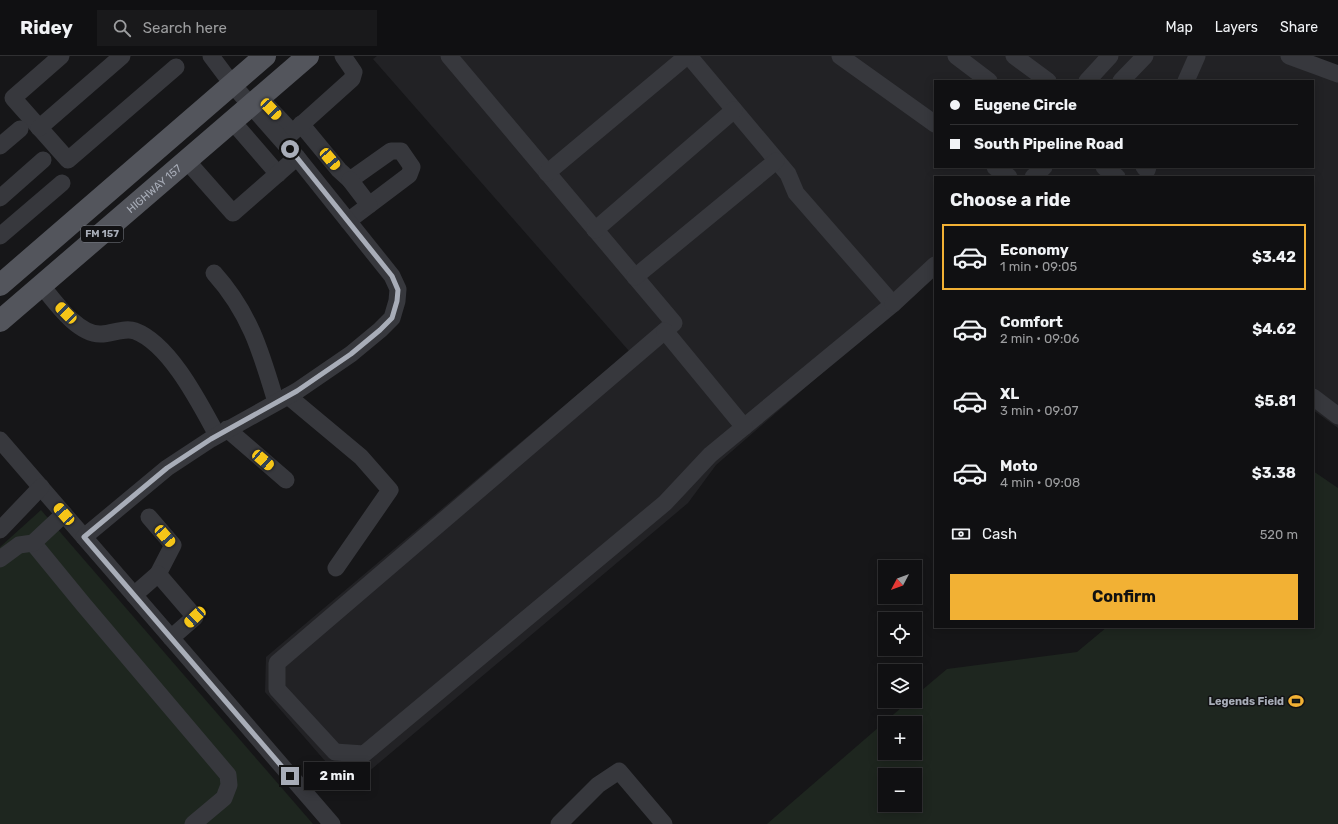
<!DOCTYPE html>
<html lang="en">
<head>
<meta charset="utf-8">
<style>
  body { margin:0; font-family:Rubik,sans-serif; background:#19191b; color:#f1f3f6; height:100vh; display:flex; flex-direction:column; font-size:15px; white-space:nowrap }
  * { box-sizing:border-box; margin:0 }
  p { font-size:13px; color:#9c9d9f }
  .icon { flex:none; width:22px; height:22px; fill:none; stroke:currentColor; stroke-width:2; stroke-linecap:round; stroke-linejoin:round }
  .map { position:relative; flex:1; overflow:hidden }
  .sheet { position:absolute; left:934px; top:120px; width:380px; height:452px; display:flex; flex-direction:column; background:#101012; border-radius:0px; box-shadow:0 2px 10px #0003,0 0 0 1px #303032 }
  .sheet>* { flex:none }
  .banner { position:absolute; left:934px; top:24px; width:380px; height:88px; border-radius:0px; box-shadow:0 2px 10px #0003,0 0 0 1px #303032; display:grid; align-content:center; height:88px; padding:0 16px; background:#101012 }
  .needle { width:26px; rotate:229deg }
  .tools { position:absolute; left:878px; top:504px; display:grid; gap:8px }
  .tools a { display:grid; place-items:center; width:44px; height:44px; border-radius:0px; background:#101012; box-shadow:0 2px 10px #0003,0 0 0 1px #303032; font-size:20px }
  .end { position:absolute; width:18px; height:18px; margin:-9px; border:5px solid #a8adb8; background:#111; box-shadow:0 0 0 2px #111 }
  .from { border-radius:50% }
  .bubble { position:absolute; height:28px; border-radius:0px; background:#101012; box-shadow:0 2px 10px #0003,0 0 0 1px #303032; font-size:13px; font-weight:700; line-height:28px; text-align:center }
  .car { position:absolute; width:12px; height:24px; margin:-12px -6px; border-radius:5px; box-shadow:0 0 3px 1px #0007; background:linear-gradient(#f5c518 24%,#345 0 40%,#f5c518 0 76%,#345 0 86%,#f5c518 0) }
  .banner b { display:flex; align-items:center; gap:14px; height:38px; font-size:15px }
  .banner b+b { border-top:1px solid #303032 }
  .banner i { width:10px; height:10px; background:#f1f3f6 }
  ul { padding:0; list-style:none }
  li { display:flex; align-items:center; gap:12px; height:66px; margin:0 8px 6px; padding:0 8px; border:2px solid transparent; border-radius:0px }
  li div { flex:1 }
  li b { display:block; font-size:15px }
  li em { font-style:normal; font-weight:700 }
  li.current { border-color:#f2b134 }
  li>.icon { width:36px; height:36px; stroke-width:1.5 }
  h2 { padding:0 16px; font-size:18px; line-height:48px }
  .pay { display:flex; align-items:center; gap:10px; height:44px; padding:0 16px; font-size:15px }
  .pay p { margin-inline-start:auto }
  .primary-button { display:flex; gap:8px; margin-top:auto; padding:8px 16px }
  .primary-button a { flex:1; height:46px; border-radius:0px; background:#f2b134; color:#111; font-size:16px; font-weight:700; line-height:46px; text-align:center }
  header { display:flex; align-items:center; gap:24px; box-sizing:border-box; height:56px; padding:0 20px; background:#101012; border-bottom:1px solid #303032 }
  header strong { font-size:19px }
  nav { display:flex; gap:22px; margin-inline-start:auto; font-size:14px }
  .search { width:280px; height:36px; background:#19191b; display:flex; align-items:center; gap:10px; box-sizing:border-box; padding:0 14px; border-radius:0px; color:#9c9d9f; font-size:15px }
  .map>svg:first-child { display:block }
  .built { fill:#222225; fill-rule:evenodd }
  .green { fill:#1e261f; fill-rule:evenodd }
  .lines { fill:none; stroke-linecap:round; stroke-linejoin:round }
  .minor { stroke:#37383d; stroke-width:17 }
  .major { stroke:#53555c; stroke-width:22 }
  .route { stroke:#a8adb8; stroke-width:5 }
  .labels { text-anchor:middle; dominant-baseline:central; stroke-width:3; stroke-linejoin:round; paint-order:stroke }
  .shield { fill:#111113; stroke:#7b7e86; stroke-width:1 }
  .shield-label { font-size:10px; font-weight:bold; fill:#a8adb8 }
  .street-label { font-size:11px; fill:#a8adb8; stroke:#111113 }
  .poi-label { font-size:11px; font-weight:bold; fill:#a8adb8; stroke:#111113; text-anchor:end }
</style>
</head>
<body>
<header>
<strong>Ridey</strong>
<div class="search"><svg class="icon" aria-label="search" viewBox="0 0 24 24"><circle cx="10" cy="10" r="6"/><path d="M15 15l6 6"/></svg>Search here</div>
<nav><a>Map</a><a>Layers</a><a>Share</a></nav>
</header>
<div class="map">
<svg width="1338" height="768" viewBox="0 0 1338 768">
  <rect width="100%" height="100%" fill="#161618"/>
  <path class="built" d="M377,0H1289L1338,17V372L1313,354V121H935V219L716,409L688,447L367,717L346,716L332,713L265,636L266,601L629,295L373,3ZM935,25H1313V111H935Z"/>
  <g class="green">
    <path d="M1313,415L1338,432V768H767L909,645H915V640L947,613L1077,596L1107,571H1313ZM885,667H915V697H885ZM885,719H915V749H885Z"/>
    <path d="M41,454L313,768H0V491Z"/>
  </g>
  <g class="lines">
    <g class="minor">
      <path d="M61,0L13,42L68,104L176,11"/>
      <path d="M449,0L674,267L277,607V633L335,696L364,698L665,447L710,399L893,248L796,137L788,118L689,0"/>
      <path d="M840,0L935,68"/>
      <path d="M956,0L989,25"/>
      <path d="M1014,0L1048,25"/>
      <path d="M1289,0L1338,18"/>
      <path d="M1087,25L1110,0"/>
      <path d="M1121,25L1145,0"/>
      <path d="M1186,25L1197,0"/>
      <path d="M260,42L292,76"/>
      <path d="M233,66L278,118"/>
      <path d="M301,68L339,114L350,124L391,95H401L412,111L409,119L348,165"/>
      <path d="M39,72L122,0"/>
      <path d="M283,85L352,23L354,16L343,0"/>
      <path d="M0,90L20,73"/>
      <path d="M187,105L233,157L297,101"/>
      <path d="M995,111L1009,121"/>
      <path d="M1104,111L1117,121"/>
      <path d="M1144,111L1147,114L1148,111"/>
      <path d="M547,117L687,0"/>
      <path d="M1033,121L1044,111"/>
      <path d="M350,124L369,149"/>
      <path d="M0,142L43,104"/>
      <path d="M595,174L734,54"/>
      <path d="M0,180L62,127"/>
      <path d="M214,217C250,257 261,296 276,346"/>
      <path d="M635,221L776,105"/>
      <path d="M42,230C55,246 78,279 101,278C112,278 125,271 135,275C170,288 200,348 217,379"/>
      <path d="M893,248L935,209"/>
      <path d="M665,275L744,371"/>
      <path d="M288,340L361,401L390,434L336,512"/>
      <path d="M1313,341L1338,360"/>
      <path d="M227,373L286,424"/>
      <path d="M0,384L332,768"/>
      <path d="M149,461L173,489L158,518"/>
      <path d="M0,474L41,431"/>
      <path d="M84,481L167,412L211,383L297,335L351,298L380,274L392,262L397,245L398,233L392,220L300,105L232,28L211,0"/>
      <path d="M33,487L83,548L228,719L229,729L224,742L193,768"/>
      <path d="M0,503L19,489L33,487L64,458"/>
      <path d="M134,539L158,518L195,561L171,582"/>
      <path d="M559,768L598,729L619,715L664,768"/>
    </g>
    <g class="major">
      <path d="M0,229L265,0"/>
      <path id="s1" d="M0,265L308,0"/>
    </g>
  </g>
  <g class="lines">
    <path class="route" d="M290,93L392,220L398,234L397,245L392,262L380,274L351,298L297,335L211,383L167,412L84,481L290,720"/>
  </g>
  <defs>
    <g id="stadium-bare" transform="scale(1.2)"><path d="M0-5a6.5 5 0 1 0 0 10a6.5 5 0 1 0 0-10ZM-3.5-1.8h7v3.6h-7Z" fill="#f2b134" stroke="#111113" stroke-width="2.5" paint-order="stroke"/></g>
  </defs>
  <g fill-rule="evenodd">
    <use href="#stadium-bare" x="1296" y="645"/>
  </g>
  <g class="labels">
    <rect class="shield" x="81" y="170" width="42" height="16" rx="3"/>
    <g class="shield-label">
      <text x="102" y="178">FM 157</text>
    </g>
    <g class="street-label">
      <text stroke="none"><textPath href="#s1" startOffset="203">HIGHWAY 157</textPath></text>
    </g>
    <g class="poi-label">
      <text x="1284" y="645">Legends Field</text>
    </g>
  </g>
</svg>
<div class="tools">
<a><svg class="needle" viewBox="-14 -14 28 28"><path d="M0-13l5 13h-10z" fill="#e53935"/><path d="M0 13l5-13h-10z" fill="#9c9d9f"/></svg></a>
<a><svg class="icon" aria-label="locate" viewBox="0 0 24 24"><circle cx="12" cy="12" r="6"/><path d="M12 2v4M12 18v4M2 12h4M18 12h4"/></svg></a>
<a><svg class="icon" aria-label="layers" viewBox="0 0 24 24"><path d="M12 4l9 5-9 5-9-5zM3 14l9 5 9-5"/></svg></a>
<a>+</a>
<a>−</a>
</div>
<i class="end from" style="left:290px;top:93px"></i>
<i class="end" style="left:290px;top:720px"></i>
<div class="bubble" style="left:304px;top:706px;width:66px">2 min</div>
<i class="car" style="left:271px;top:53px;rotate:137deg"></i>
<i class="car" style="left:330px;top:103px;rotate:140deg"></i>
<i class="car" style="left:66px;top:257px;rotate:315deg"></i>
<i class="car" style="left:263px;top:404px;rotate:131deg"></i>
<i class="car" style="left:64px;top:458px;rotate:319deg"></i>
<i class="car" style="left:165px;top:480px;rotate:139deg"></i>
<i class="car" style="left:195px;top:561px;rotate:227deg"></i>
<div class="banner">
<b><i class="from"></i>Eugene Circle</b>
<b><i></i>South Pipeline Road</b>
</div>
<section class="sheet">
<h2>Choose a ride</h2>
<ul>
<li class="current"><svg class="icon" aria-label="car" viewBox="0 0 24 24"><path d="M5 17H2v-5l4-1 3-4h7l3 4 3 1v5h-3M9 17h6M6 11h13"/><circle cx="7" cy="17" r="2"/><circle cx="17" cy="17" r="2"/></svg><div><b>Economy</b><p>1 min · 09:05</p></div><em>$3.42</em></li>
<li><svg class="icon" aria-label="car" viewBox="0 0 24 24"><path d="M5 17H2v-5l4-1 3-4h7l3 4 3 1v5h-3M9 17h6M6 11h13"/><circle cx="7" cy="17" r="2"/><circle cx="17" cy="17" r="2"/></svg><div><b>Comfort</b><p>2 min · 09:06</p></div><em>$4.62</em></li>
<li><svg class="icon" aria-label="car" viewBox="0 0 24 24"><path d="M5 17H2v-5l4-1 3-4h7l3 4 3 1v5h-3M9 17h6M6 11h13"/><circle cx="7" cy="17" r="2"/><circle cx="17" cy="17" r="2"/></svg><div><b>XL</b><p>3 min · 09:07</p></div><em>$5.81</em></li>
<li><svg class="icon" aria-label="car" viewBox="0 0 24 24"><path d="M5 17H2v-5l4-1 3-4h7l3 4 3 1v5h-3M9 17h6M6 11h13"/><circle cx="7" cy="17" r="2"/><circle cx="17" cy="17" r="2"/></svg><div><b>Moto</b><p>4 min · 09:08</p></div><em>$3.38</em></li>
</ul>
<div class="pay"><svg class="icon" aria-label="cash" viewBox="0 0 24 24"><path d="M3 7h18v10H3z"/><circle cx="12" cy="12" r="2"/></svg>Cash<p>520 m</p></div>
<div class="primary-button"><a>Confirm</a></div>
</section>
</div>
</body>
</html>
